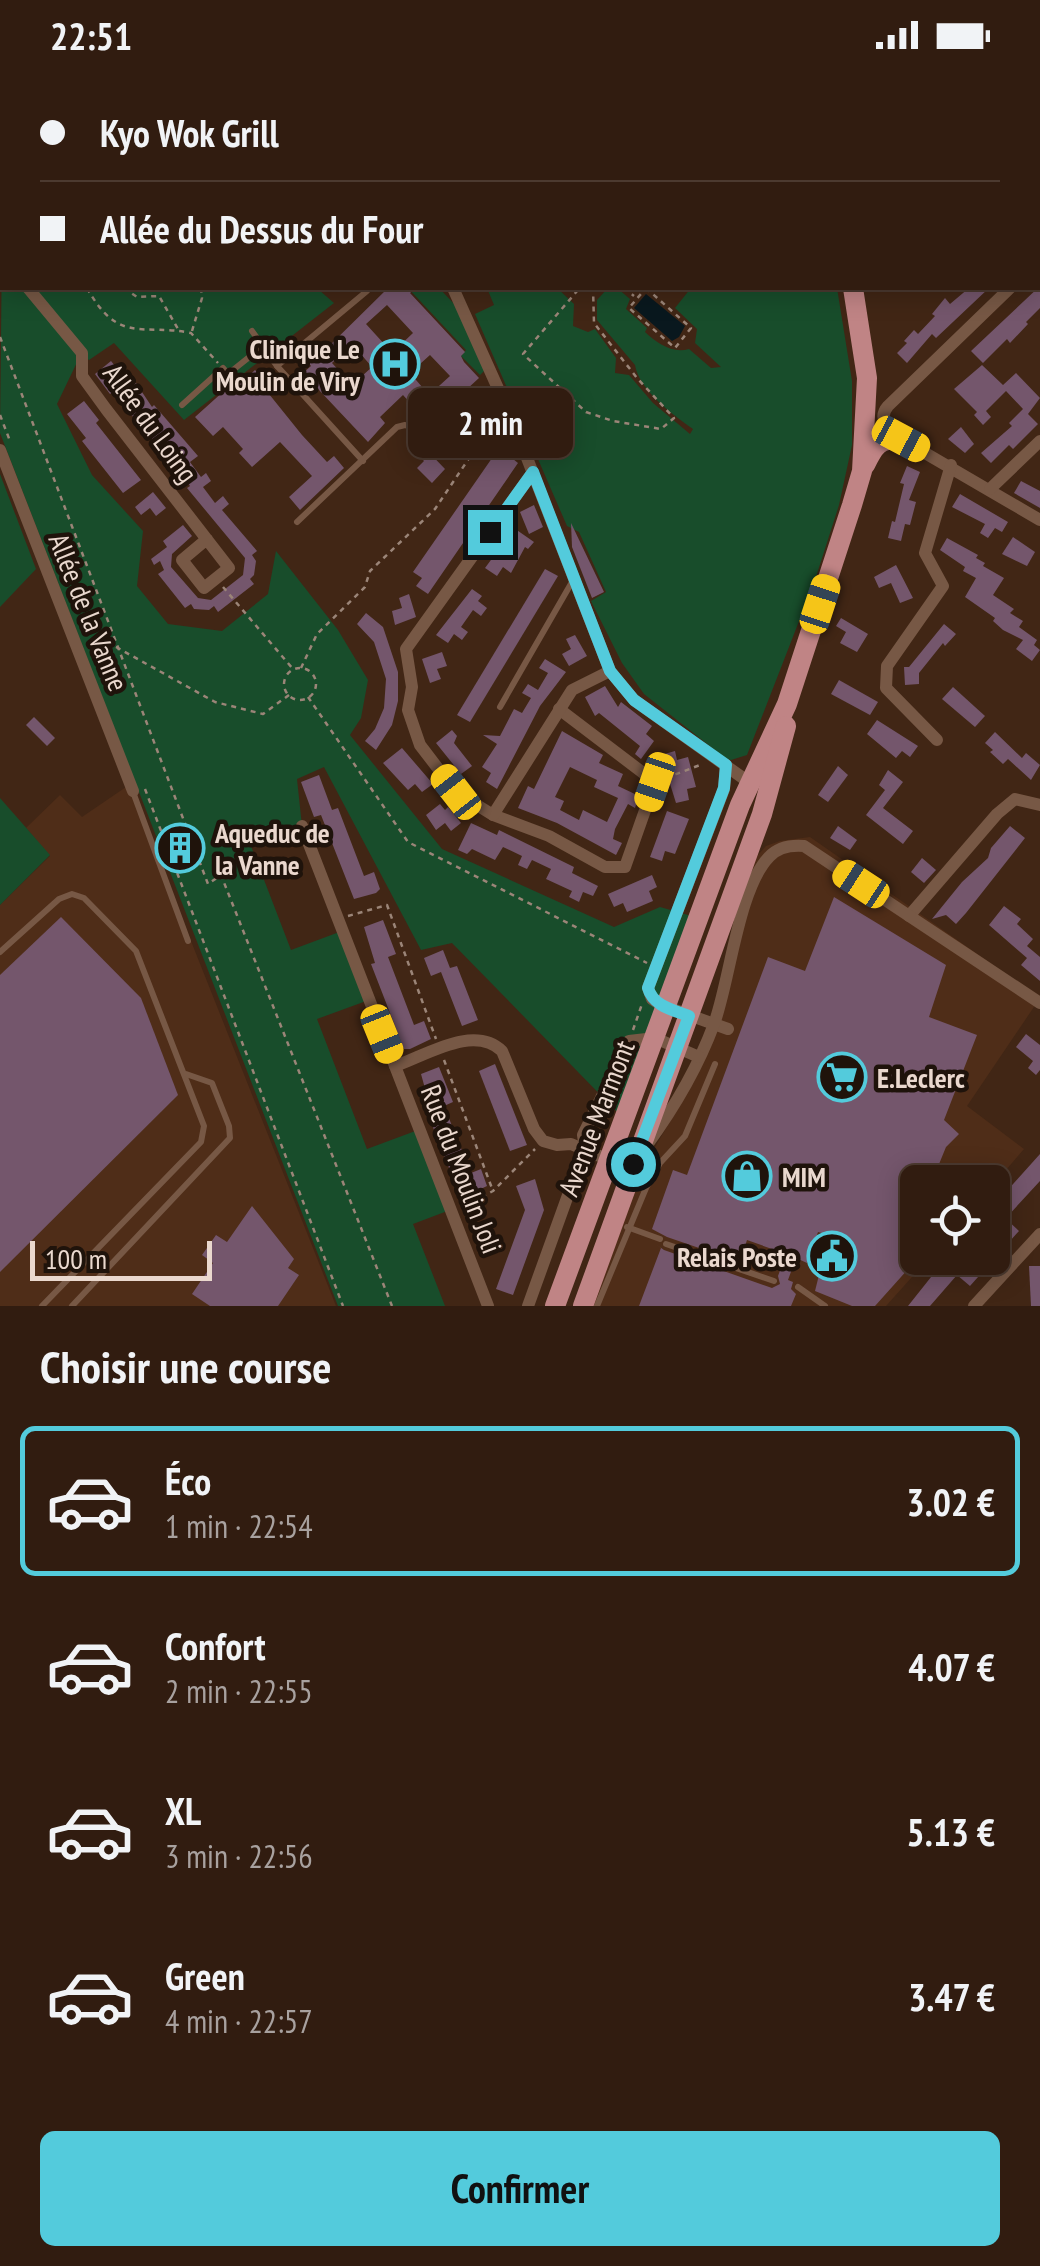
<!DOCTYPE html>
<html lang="fr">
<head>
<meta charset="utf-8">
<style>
  body { margin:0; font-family:"PT Sans Narrow",sans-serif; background:#392519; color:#f1f3f6; height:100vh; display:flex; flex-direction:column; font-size:38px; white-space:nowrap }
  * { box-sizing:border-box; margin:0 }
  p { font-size:32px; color:#a8a19f }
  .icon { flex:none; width:55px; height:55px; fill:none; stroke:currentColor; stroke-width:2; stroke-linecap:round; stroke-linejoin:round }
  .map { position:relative; height:1236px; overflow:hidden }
  .details { display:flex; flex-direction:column; background:#311c10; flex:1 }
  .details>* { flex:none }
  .banner { position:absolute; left:0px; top:0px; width:1040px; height:220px; box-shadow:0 5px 25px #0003,0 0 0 2px #4c3a30; display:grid; align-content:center; height:220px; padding:0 40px; background:#311c10 }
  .buttons { position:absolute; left:900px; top:1095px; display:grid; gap:20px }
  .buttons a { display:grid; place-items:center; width:110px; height:110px; border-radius:15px; background:#311c10; box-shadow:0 5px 25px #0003,0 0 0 2px #4c3a30; font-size:50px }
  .scale { position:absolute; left:30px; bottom:25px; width:182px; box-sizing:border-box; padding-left:10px; border:5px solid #ead8ce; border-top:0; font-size:28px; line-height:35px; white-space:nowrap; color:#ead8ce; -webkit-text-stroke:8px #1f130b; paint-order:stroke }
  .end { position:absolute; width:45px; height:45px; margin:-22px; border:12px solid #53cbdc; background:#111; box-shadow:0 0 0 5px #111 }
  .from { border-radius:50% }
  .bubble { position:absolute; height:70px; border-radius:15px; background:#311c10; box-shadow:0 5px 25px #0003,0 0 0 2px #4c3a30; font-size:32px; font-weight:800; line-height:70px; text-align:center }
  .car { position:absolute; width:30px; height:60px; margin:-30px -15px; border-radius:12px; box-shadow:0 0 8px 2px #0007; background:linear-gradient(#f5c518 24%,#345 0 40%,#f5c518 0 76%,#345 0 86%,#f5c518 0) }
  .banner b { display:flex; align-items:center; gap:35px; height:95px; font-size:38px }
  .banner b+b { border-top:2px solid #4c3a30 }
  .banner i { width:25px; height:25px; background:#f1f3f6 }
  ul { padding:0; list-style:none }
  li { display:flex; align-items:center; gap:30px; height:150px; margin:0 20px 15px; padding:0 20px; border:5px solid transparent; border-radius:15px }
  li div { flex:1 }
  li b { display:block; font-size:38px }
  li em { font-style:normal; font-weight:800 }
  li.selected { border-color:#53cbdc }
  li>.icon { width:90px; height:90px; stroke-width:1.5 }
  h2 { padding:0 40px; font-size:45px; line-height:120px }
  .action { display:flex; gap:20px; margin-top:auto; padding:20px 40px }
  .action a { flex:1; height:115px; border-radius:15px; background:#53cbdc; color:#111; font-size:40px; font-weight:800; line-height:115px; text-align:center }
  .status { display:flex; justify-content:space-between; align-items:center; height:70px; padding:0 50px; background:#311c10; direction:ltr }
  .status svg { height:28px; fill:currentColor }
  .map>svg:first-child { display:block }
  .built { fill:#4f2d18 }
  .green { fill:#184d2b }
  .water { fill:#09181e }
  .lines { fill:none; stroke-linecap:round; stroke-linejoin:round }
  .stream { stroke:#09181e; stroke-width:4 }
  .building { fill:#74566c; fill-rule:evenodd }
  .path { stroke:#9b8578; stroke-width:2.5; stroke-dasharray:5 5; stroke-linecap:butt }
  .lane { stroke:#775845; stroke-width:6 }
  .street { stroke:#775845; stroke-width:12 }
  .primary { stroke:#c08485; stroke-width:20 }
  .route { stroke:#53cbdc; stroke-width:12 }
  .labels { text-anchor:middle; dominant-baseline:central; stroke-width:9; stroke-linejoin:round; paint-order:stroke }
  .poi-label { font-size:28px; font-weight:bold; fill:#ead8ce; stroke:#1f130b; text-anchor:start }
  .street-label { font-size:28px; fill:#ead8ce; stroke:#1f130b }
</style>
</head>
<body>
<div class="status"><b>22:51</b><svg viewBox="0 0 49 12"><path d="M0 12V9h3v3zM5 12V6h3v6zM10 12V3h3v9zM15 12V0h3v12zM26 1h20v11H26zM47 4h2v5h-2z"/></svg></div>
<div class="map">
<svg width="1040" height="1236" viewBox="0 0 1040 1236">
  <rect width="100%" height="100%" fill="#412615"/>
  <g class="built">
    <path d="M129,715L336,1236H0V835L50,786L26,758L60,725L82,747Z"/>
    <path d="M810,767L1040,928L967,1036L1024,1079L993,1115L918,1112V1188H929L886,1236H593L638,1106L685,1026L725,927L749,795L766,776L780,771Z"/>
  </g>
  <g class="green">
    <path d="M237,0H808V2H240Z"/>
    <path d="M2,172V218H321L319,220L334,233L184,350L114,273L89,290L81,284L57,334L92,405L143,461L137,516L168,554L222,561L268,524L276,481L338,560L368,610L361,648L350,665L442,779L614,857L660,837L695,847L621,1046L452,873L421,880L324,697L297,709L302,756L251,776L291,880L342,861L369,930L317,949L367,1079L418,1060L450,1140L413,1154L445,1236H338L0,363Z"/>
    <path d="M408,218H439L456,236L485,300L480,305L461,286L466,280Z"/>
    <path d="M487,218H557L574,234L573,256L588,262L595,259L616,288L615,303L629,305L653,333L690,364L693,359C673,345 639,320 635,295L597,250V230L608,218H617L630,229L626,239L647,258L645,262C657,273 672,284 689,279L711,298L721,297L695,273L697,259L675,238L691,218H837L852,311V375L839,435L815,510L747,685L731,690L725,688L644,624L622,593L591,531L606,522L579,462L567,456L475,244L494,235Z"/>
    <path d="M0,404L36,499L0,537Z"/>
    <path d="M0,728L50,785L0,835Z"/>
  </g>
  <path class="water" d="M646,224L685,256L679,267L672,271L634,238Z"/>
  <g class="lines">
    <path class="stream" d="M662,0V2"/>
  </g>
  <g class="building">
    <path d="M1040,216V238L1026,252L1028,254L1010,273L1007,269L983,293L971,281Z"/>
    <path d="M388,218H416L410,223L465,282L461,286L464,292L479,308L429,354L403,325L380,347L385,353L368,372L303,303L311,296L308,292L316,285L318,287ZM387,235L413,263L392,283L390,275L386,276L366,254ZM352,274L372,297L352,315L332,293ZM430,285L450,306L429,325L410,303Z"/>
    <path d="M969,218H989L936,268L932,264L907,293L897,283L907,273L904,271L914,260L918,264L935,246L932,244L945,228L950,234Z"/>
    <path d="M111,291L120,302L112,309L119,317L110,324L95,304Z"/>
    <path d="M982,295L1003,315L1016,303L1040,328L1028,344L1038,354L1013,379L1009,375L991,393L981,383L1012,356L1009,353L1023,339L1006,321L986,341L991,347L983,355L974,345L977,342L954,319Z"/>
    <path d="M255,300L274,320L269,324L302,365L327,392L334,386L344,398L300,440L289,427L312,406L280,372L252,397L239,383L243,379L223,357L213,366L195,347L225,320L229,324Z"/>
    <path d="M136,313L152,337L154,335L198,386L190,392L201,407L206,403L211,411L203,417L215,433L223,426L229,434L222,440L257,481L252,485L256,491L254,505L250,509L254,514L218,542L214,536L209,540L194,539L191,534L185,538L158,504L164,500L160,491L154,495L151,489L167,477L163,471L183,455L192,466L172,484L171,497L198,528L211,530L243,505L245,488L187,418L190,416L179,401L184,397L174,386L169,389L117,328Z"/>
    <path d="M84,331L99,350L96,353L141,410L123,423L82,371L86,368L67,344Z"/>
    <path d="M961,357L974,374L965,383L948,369Z"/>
    <path d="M420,373L445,399L432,413L417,398L424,391L413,379Z"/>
    <path d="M499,378L518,393L428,524L416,516L422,508L413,502Z"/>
    <path d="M907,396L920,402L909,430L916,432L910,455L905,454L901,471L888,468L892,451L895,452L904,414L900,413Z"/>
    <path d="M1021,411L1040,421V438L1014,423Z"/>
    <path d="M153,422L166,438L156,446L150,438L141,445L135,437Z"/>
    <path d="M960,424L1008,452L1002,462L995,458L988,468L980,463L985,454L952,437Z"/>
    <path d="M534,435L543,457L529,464L520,442Z"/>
    <path d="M571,453L604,522L592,528L572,477Z"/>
    <path d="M511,456L534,472L528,479L525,477L511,503L503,497L497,506L485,498L502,475L499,473Z"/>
    <path d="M1013,467L1035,482L1027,496L1002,484Z"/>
    <path d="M947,468L978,485L976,488L985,493L983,496L1004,508L993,525L1014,539L1010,543L1023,551L1019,557L1037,570L1034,575L1040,580L1032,591L1016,579L1023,570L1003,560L993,551L995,548L965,527L976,508L963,501L965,497L940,480Z"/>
    <path d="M896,495L913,528L900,533L891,513L879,518L874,507Z"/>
    <path d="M545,499L558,506L470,652L457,645Z"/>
    <path d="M472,519L482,526L478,531L487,538L481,546L473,540L461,557L468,562L462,570L454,564L448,573L436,565Z"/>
    <path d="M409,524L416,547L395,555L392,541L402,538L399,528Z"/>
    <path d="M366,543L383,557L398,602V631L392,655L376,680L365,671L375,659L384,638L386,609L374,572L357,554Z"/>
    <path d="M841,548L868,564L857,582L840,573L846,562L836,556Z"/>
    <path d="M944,554L956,564L945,576L943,573L919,603V614L905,615L904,597H909Z"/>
    <path d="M575,565L587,586L569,596L562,584L571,579L566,569Z"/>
    <path d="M442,582L447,596L437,599L441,609L430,613L422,589Z"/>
    <path d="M545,589L566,602L540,636L497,719L486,712L491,703L482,697L497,674L483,665L500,666L514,639L522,643L531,628L522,623L528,614L538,620L548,603L539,598Z"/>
    <path d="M839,610L878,632L870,645L831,624Z"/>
    <path d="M605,616L618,637L621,632L652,656L646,664L654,671L641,689L635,684L640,676L599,643L595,646L585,627Z"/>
    <path d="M953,617L985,646L975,657L942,629Z"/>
    <path d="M34,647L55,668L47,676L26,655Z"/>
    <path d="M877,650L918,676L910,687L902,681L896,688L867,664Z"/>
    <path d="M452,660L457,666L454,673L472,696L461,704L436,673Z"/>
    <path d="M562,661L603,685L599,693L623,704L618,716L639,726L635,738L628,734L615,759L613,769L622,773L616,785L557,753L518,738L528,716L534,719ZM570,697L597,710L594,717L618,728L607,752L583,740L579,750L560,740L564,731L555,727Z"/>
    <path d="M995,662L1022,688L1026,683L1040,695L1031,710L1008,689L1003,694L990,682L993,680L985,673Z"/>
    <path d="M402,678L433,714L422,722L415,714L408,720L383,693Z"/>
    <path d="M675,681L677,690L688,687L696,717L687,719L689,730L676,733L661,685Z"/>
    <path d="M838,696L848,705L828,732L818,725Z"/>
    <path d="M888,700L903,712L883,738L913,761L903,774L866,745L885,720L879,715Z"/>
    <path d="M319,705L332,740L338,738L364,806L374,802L380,819L376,823L354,829L321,745L314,747L301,712Z"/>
    <path d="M440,734L445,740L448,737L461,753L451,761L445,753L436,760L426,745Z"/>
    <path d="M667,741L689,749L675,784L665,781L662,791L650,787Z"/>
    <path d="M471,753L497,765L499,760L574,797L572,803L598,816L593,826L583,822L579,832L569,827L572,821L546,809L551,799L532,790L527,799L518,795L522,786L503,777L495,790L472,779L467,784L458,780Z"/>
    <path d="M838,756L857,770L850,780L830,768Z"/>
    <path d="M1010,756L1025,768L966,843L956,854L946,845L932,849L962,812L988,788L991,778Z"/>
    <path d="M922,788L936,800L924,813L911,802Z"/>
    <path d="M652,805L657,817L649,821L653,831L627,842L623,833L614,837L608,824Z"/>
    <path d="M834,827L946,895L929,947L977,965L944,1050L959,1064L946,1077L937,1099L950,1104L947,1112H918V1188L875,1236H852L815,1221L829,1165L818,1162L807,1193L796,1188L788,1210L793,1212L791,1219L796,1224L791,1236H639L661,1178L657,1175L664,1180L772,1218L780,1214L778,1206L786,1184L747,1170L740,1192L667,1167L652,1159L673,1100L687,1105L768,887L805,901Z"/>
    <path d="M1004,836L1021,849L1017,854L1033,869L1027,876L1040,887V911L1021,895L1027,888L989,855Z"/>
    <path d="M61,847L141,928L178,1025L0,1202V905Z"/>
    <path d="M383,850L396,884L388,887L414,955L424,951L431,969L410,979H404L371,894L375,893L364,857Z"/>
    <path d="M443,880L450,898L457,896L478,950L462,956L441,902L431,906L424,888Z"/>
    <path d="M1026,964L1040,975V1000L1036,1005L1028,998L1033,991L1016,977Z"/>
    <path d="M495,994L527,1075L510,1081L479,1001Z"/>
    <path d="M439,997L453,1032L444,1036L471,1103L481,1099L487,1116L466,1126H460L427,1042L431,1040L421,1004Z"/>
    <path d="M1040,1084V1111L1006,1148L992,1137V1121L997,1117L1005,1123Z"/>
    <path d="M535,1109L544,1140L513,1225L496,1219L525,1140L516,1116Z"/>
    <path d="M252,1136L294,1189L288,1198L299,1205L278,1236H210L192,1224L213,1193L202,1185L216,1165L227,1172Z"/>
    <path d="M1005,1148L1019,1161L970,1216L957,1205L930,1236H908L935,1202L919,1188H940L957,1203L971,1188H992V1163Z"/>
    <path d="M1029,1196H1040V1236H1031Z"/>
  </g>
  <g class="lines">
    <g class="path">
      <path d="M138,0L141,2"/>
      <path d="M982,2L983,0"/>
      <path d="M87,218C119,275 141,253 191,263L218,293"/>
      <path d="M124,218L137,227L159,226L178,259"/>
      <path d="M624,218L634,226"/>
      <path d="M646,218L691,258L675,278L629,238Z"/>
      <path d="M578,220L523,284L586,342L613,351L661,359L674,348L637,308L594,253L593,218"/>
      <path d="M192,261L202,228L201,218"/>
      <path d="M0,267L208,814L221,805L392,1236"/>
      <path d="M0,345L10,371"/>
      <path d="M223,517L293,599"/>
      <path d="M116,577L215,632L263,644L289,625"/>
      <path d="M301,598L317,564L365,517L370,501L435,439L490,357L477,345"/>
      <circle cx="300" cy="614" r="16"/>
      <path d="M308,627L408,772L647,893"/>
      <path d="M666,708L700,695"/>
      <path d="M145,719L343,1236"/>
      <path d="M348,846L387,835L436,969"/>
      <path d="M633,960L642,934"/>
      <path d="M444,990L493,1121"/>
      <path d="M464,1137L493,1121L535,1079"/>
    </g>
    <g class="lane">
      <path d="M999,0L1002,2"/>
      <path d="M1038,7L1040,3"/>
      <path d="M252,261L277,296"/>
      <path d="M182,335L223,298L228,304L263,276"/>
      <path d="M363,391L277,296L367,221"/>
      <path d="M297,452L397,357L405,355L434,366L470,338L501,327"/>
      <path d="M500,637L572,512"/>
      <path d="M133,722L188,871"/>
      <path d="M0,882L59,829L72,824L84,828L136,881L204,1056L201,1072L42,1236"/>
      <path d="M627,1157L660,1169"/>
      <path d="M666,1174L774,1211"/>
      <path d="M798,1217L825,1236"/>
      <path d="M72,1236L230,1068L229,1056L212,1013L186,1004"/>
      <path d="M597,1236L646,1118L660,1093L685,1066L715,994"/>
    </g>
    <g class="street">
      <path d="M343,2L346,0"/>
      <path d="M605,2L607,0"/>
      <path d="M0,173L2,172"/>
      <path d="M1038,191L1040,188"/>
      <path d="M0,195L2,197"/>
      <path d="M28,218L82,283V306L106,339L229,498L204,518L182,490L207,469"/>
      <path d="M453,218L513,352L610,601L634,630L750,713"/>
      <path d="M1010,218L888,336C876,350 890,360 901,369L1040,450"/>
      <path d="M0,380L133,721"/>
      <path d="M533,402L406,579L412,617L408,640L420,675L456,722L493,745L549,766L605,797H625L655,712L559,639"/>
      <path d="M990,419L1040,371"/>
      <path d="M937,670L886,618L887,596L943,516L925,483L951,395"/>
      <path d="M726,695L724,719L648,918L652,929L661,935L728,959"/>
      <path d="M493,745L572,620L610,601"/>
      <path d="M302,756L488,1236"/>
      <path d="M909,846L997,744L1015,729L1040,735"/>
      <path d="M395,996C427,985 474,954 502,981L534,1059L543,1071L557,1075L571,1074L609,1090"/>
      <path d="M647,1075C674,1038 698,997 714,954C730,911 738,819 769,787C778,777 791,775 804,776L1040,933"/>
      <path d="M528,1236L585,1078L583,1065L629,971L655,968L699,987"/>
      <path d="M974,1236L1040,1164"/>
    </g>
    <g class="primary">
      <path d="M820,0V2"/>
      <path d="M865,395C874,376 879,368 901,369"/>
      <path d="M555,1236L740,735L787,634L852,435L862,401L867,308L853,218"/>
      <path d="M583,1236L762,744L786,656"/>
    </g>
  </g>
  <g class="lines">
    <path class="route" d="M490,462L533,402L610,601L634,630L726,695L724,718L648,918C653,936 673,940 689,946L633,1094"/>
  </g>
  <defs>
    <g id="hospital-ring" transform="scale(2.5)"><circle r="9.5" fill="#1f130b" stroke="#53cbdc" stroke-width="1.5"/><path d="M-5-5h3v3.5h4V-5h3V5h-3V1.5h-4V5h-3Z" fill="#53cbdc"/></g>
    <g id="building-ring" transform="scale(2.5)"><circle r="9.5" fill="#1f130b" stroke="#53cbdc" stroke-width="1.5"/><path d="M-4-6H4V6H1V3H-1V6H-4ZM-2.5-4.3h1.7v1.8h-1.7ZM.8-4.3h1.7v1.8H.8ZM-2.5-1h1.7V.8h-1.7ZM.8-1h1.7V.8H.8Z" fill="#53cbdc"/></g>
    <g id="supermarket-ring" transform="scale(2.5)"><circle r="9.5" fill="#1f130b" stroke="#53cbdc" stroke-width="1.5"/><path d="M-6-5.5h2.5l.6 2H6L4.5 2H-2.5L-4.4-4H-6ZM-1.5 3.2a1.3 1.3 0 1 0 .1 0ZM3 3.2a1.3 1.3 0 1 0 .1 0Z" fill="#53cbdc"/></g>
    <g id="shop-ring" transform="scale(2.5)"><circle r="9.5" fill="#1f130b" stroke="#53cbdc" stroke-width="1.5"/><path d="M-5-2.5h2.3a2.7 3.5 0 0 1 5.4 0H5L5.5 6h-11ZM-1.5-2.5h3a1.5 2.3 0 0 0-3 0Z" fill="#53cbdc"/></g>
    <g id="civic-ring" transform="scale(2.5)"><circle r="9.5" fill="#1f130b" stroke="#53cbdc" stroke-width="1.5"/><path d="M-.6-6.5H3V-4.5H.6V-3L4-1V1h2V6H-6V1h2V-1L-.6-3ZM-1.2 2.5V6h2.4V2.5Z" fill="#53cbdc"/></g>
  </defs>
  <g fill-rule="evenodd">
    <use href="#hospital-ring" x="395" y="294"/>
    <use href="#building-ring" x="180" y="778"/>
    <use href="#supermarket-ring" x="842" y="1007"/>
    <use href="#shop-ring" x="747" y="1106"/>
    <use href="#civic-ring" x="832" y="1186"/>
  </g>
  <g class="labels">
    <g class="poi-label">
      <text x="360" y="278" text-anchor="end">Clinique Le<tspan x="360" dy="32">Moulin de Viry</tspan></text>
      <text x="215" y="762">Aqueduc de<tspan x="215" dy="32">la Vanne</tspan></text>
      <text x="877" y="1007">E.Leclerc</text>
      <text x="782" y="1106">MIM</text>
      <text x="797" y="1186" text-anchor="end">Relais Poste</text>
    </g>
    <g class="street-label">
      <text transform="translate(151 353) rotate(54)">Allée du Loing</text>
      <text transform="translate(89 542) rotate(68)">Allée de la Vanne</text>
      <text transform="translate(596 1048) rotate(-69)">Avenue Marmont</text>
      <text transform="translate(462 1099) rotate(69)">Rue du Moulin Joli</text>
    </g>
  </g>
</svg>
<div class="buttons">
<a><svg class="icon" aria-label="locate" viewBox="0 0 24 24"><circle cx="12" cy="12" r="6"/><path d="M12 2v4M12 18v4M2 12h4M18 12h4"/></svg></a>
</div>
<div class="scale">100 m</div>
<i class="end from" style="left:633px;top:1094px"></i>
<i class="end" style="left:490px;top:462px"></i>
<div class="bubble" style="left:408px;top:318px;width:165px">2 min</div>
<i class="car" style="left:901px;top:369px;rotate:118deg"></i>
<i class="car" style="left:820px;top:534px;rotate:18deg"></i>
<i class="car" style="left:655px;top:712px;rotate:199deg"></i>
<i class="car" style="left:456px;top:722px;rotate:322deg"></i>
<i class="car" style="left:861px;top:814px;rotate:303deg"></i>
<i class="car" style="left:382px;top:964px;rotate:158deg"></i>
<div class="banner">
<b><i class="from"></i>Kyo Wok Grill</b>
<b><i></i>Allée du Dessus du Four</b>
</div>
</div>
<section class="details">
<h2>Choisir une course</h2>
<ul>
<li class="selected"><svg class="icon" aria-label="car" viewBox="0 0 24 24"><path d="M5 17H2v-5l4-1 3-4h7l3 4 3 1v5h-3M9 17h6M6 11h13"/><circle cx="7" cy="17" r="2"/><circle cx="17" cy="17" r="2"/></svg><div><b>Éco</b><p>1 min · 22:54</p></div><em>3.02 €</em></li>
<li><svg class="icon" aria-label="car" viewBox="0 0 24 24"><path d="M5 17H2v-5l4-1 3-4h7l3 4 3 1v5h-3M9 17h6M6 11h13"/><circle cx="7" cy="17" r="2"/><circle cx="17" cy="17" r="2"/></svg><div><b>Confort</b><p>2 min · 22:55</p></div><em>4.07 €</em></li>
<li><svg class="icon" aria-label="car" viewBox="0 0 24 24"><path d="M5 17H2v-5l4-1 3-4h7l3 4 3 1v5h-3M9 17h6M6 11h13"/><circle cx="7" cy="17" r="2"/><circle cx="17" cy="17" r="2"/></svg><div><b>XL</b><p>3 min · 22:56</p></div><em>5.13 €</em></li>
<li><svg class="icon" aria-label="car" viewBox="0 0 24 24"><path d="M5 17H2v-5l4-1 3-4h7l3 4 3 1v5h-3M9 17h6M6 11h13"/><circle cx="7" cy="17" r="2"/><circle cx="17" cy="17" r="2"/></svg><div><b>Green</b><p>4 min · 22:57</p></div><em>3.47 €</em></li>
</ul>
<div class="action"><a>Confirmer</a></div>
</section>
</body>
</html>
